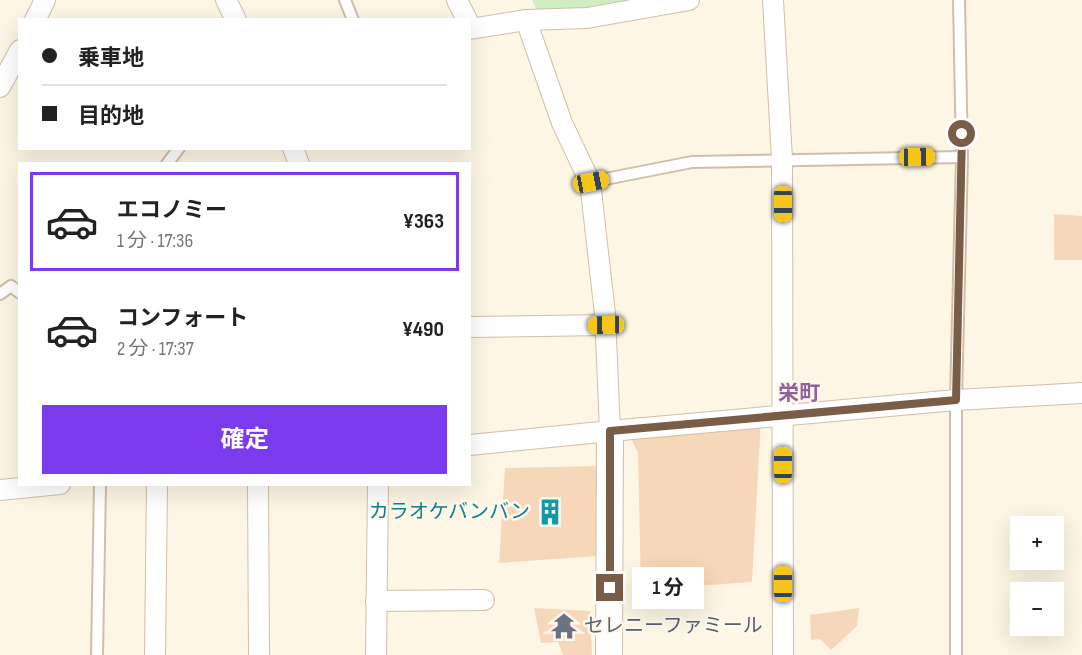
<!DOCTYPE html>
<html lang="ja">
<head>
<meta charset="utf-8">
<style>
  body { margin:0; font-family:"Sofia Sans Condensed","Noto Sans JP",sans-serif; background:#f6f6f6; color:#222; height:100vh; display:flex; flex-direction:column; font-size:22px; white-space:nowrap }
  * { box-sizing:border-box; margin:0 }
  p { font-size:20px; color:#767676 }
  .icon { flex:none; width:33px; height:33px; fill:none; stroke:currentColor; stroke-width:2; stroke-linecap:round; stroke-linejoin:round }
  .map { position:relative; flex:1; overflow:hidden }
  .side { position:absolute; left:18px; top:162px; width:453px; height:324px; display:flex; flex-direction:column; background:#fff; border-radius:0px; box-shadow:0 6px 24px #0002 }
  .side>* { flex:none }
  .banner { position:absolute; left:18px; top:18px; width:453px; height:132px; border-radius:0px; box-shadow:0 6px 24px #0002; display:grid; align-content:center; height:132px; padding:0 24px; background:#fff }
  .tools { position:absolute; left:1010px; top:516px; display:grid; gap:12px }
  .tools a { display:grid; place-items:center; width:54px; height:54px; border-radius:0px; background:#fff; box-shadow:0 6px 24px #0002; font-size:30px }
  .end { position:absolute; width:27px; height:27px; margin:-14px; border:8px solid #7a5d47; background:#fff; box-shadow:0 0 0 3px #fff }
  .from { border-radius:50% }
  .bubble { position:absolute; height:42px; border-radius:0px; background:#fff; box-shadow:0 6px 24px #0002; font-size:20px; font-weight:700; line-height:42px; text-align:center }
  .car { position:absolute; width:18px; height:36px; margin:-18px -9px; border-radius:8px; box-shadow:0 0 4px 2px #0007; background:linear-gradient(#f5c518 24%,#345 0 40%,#f5c518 0 76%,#345 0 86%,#f5c518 0) }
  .banner b { display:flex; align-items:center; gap:21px; height:57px; font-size:22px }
  .banner b+b { border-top:2px solid #e0e0e0 }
  .banner i { width:15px; height:15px; background:#222 }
  ul { padding:10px 0 0; list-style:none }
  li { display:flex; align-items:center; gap:18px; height:99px; margin:0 12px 9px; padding:0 12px; border:3px solid transparent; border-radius:0px }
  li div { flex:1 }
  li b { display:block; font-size:22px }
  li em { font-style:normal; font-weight:700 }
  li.selected { border-color:#7c3aed }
  li>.icon { width:54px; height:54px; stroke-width:1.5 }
  .button { display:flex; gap:12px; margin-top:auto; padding:12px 24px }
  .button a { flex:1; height:69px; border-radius:0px; background:#7c3aed; color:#fff; font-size:24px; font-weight:700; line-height:69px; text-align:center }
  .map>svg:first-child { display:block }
  .green { fill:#cfeec1 }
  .building { fill:#f6d7b9 }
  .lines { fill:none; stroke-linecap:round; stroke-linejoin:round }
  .service-casing { stroke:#d1bea9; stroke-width:14 }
  .minor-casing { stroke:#d1bea9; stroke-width:22 }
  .tertiary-casing { stroke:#d1bea9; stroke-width:28 }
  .service { stroke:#fff; stroke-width:10 }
  .minor { stroke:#fff; stroke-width:20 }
  .tertiary { stroke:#fff; stroke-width:26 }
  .route { stroke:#7a5d47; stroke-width:8 }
  .labels { text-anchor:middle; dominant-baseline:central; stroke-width:5; stroke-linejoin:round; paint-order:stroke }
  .culture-label { font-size:20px; fill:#0d838f; stroke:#fff9ed; text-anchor:end }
  .worship-label { font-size:20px; fill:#5b616d; stroke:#fff9ed; text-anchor:start }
  .neighbourhood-label { font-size:21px; font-weight:bold; fill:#8f629e; stroke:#fff9ed }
</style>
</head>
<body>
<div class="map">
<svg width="1082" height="655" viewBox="0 0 1082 655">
  <rect width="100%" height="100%" fill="#fef6e4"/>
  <path class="green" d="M532,0H645L599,10L537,11Z"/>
  <g class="building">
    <path d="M1054,214L1082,216V260H1054Z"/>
    <path d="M761,419L752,582L641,590L638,453L627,430Z"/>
    <path d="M597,466V556L499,563L505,468Z"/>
    <path d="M534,608L590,611L592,655H563L558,642L541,643Z"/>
    <path d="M859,608L857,626L831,650L820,639L811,640L810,615Z"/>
  </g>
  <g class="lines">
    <g class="service-casing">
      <g id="service">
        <path d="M345,0L353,20"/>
        <path d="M167,164L179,148"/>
        <path d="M590,182L692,162L962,157"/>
        <path d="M0,294L11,286L20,293"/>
        <path d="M97,655L100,484"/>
        <path d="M956,655V400L962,157L959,0"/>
      </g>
    </g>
    <g class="minor-casing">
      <g id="minor">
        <path d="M226,0L236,20"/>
        <path d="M457,0L467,20"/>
        <path d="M773,0L782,159L783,655"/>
        <path d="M35,20L45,0"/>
        <path d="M470,29L526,20L587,18L689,0"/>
        <path d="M0,87L20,50"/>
        <path d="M293,148L299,164"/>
        <path d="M470,327L606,325"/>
        <path d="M610,431L956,400L1082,393"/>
        <path d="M470,445L610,431L605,314L590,182L562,123L526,20"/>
        <path d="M258,484L259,655"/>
        <path d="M0,490L60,484"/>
        <path d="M376,601L484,600"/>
        <path d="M155,655L157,484"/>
        <path d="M376,655L378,484"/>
      </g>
    </g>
    <g class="tertiary-casing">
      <path id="tertiary" d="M609,655L610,431"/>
    </g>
    <use href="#service" class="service"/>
    <use href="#minor" class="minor"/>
    <use href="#tertiary" class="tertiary"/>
  </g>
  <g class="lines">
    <path class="route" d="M610,588V431L956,400L962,134"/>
  </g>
  <defs>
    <g id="building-bare" transform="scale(2.07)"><path d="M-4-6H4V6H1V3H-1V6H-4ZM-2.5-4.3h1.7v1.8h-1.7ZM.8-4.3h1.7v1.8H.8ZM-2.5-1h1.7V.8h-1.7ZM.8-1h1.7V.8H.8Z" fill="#0f9aa8" stroke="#fff9ed" stroke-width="2.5" paint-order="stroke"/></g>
    <g id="temple-bare" transform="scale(2.07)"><path d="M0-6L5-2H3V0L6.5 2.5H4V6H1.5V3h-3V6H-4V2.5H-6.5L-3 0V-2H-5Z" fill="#6b7280" stroke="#fff9ed" stroke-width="2.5" paint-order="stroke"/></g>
  </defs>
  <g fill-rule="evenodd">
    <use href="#building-bare" x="550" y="512"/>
    <use href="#temple-bare" x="564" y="626"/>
  </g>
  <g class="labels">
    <g class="culture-label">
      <text x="530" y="512">カラオケバンバン</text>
    </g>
    <g class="worship-label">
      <text x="584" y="626">セレニーファミール</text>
    </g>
    <g class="neighbourhood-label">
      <text x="799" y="393">栄町</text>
    </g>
  </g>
</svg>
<div class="tools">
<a>+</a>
<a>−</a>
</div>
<i class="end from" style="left:962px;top:134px"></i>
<i class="end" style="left:610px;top:588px"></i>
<div class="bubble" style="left:632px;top:567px;width:72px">1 分</div>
<i class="car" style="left:917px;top:157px;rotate:89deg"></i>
<i class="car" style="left:591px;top:182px;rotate:79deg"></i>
<i class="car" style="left:783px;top:204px;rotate:180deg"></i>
<i class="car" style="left:606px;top:325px;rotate:269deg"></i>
<i class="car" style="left:783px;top:465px;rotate:0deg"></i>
<i class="car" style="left:783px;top:584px;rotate:0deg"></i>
<div class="banner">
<b><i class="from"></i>乗車地</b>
<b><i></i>目的地</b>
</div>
<section class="side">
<ul>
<li class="selected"><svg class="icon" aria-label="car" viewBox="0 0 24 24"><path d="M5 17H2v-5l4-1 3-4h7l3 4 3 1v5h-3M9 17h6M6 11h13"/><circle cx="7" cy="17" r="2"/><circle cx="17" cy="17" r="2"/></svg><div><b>エコノミー</b><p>1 分 · 17:36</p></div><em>¥363</em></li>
<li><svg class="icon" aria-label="car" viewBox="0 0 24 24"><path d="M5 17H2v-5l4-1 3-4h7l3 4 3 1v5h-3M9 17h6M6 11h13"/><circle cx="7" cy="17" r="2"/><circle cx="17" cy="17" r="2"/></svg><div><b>コンフォート</b><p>2 分 · 17:37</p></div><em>¥490</em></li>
</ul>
<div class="button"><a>確定</a></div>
</section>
</div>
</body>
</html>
